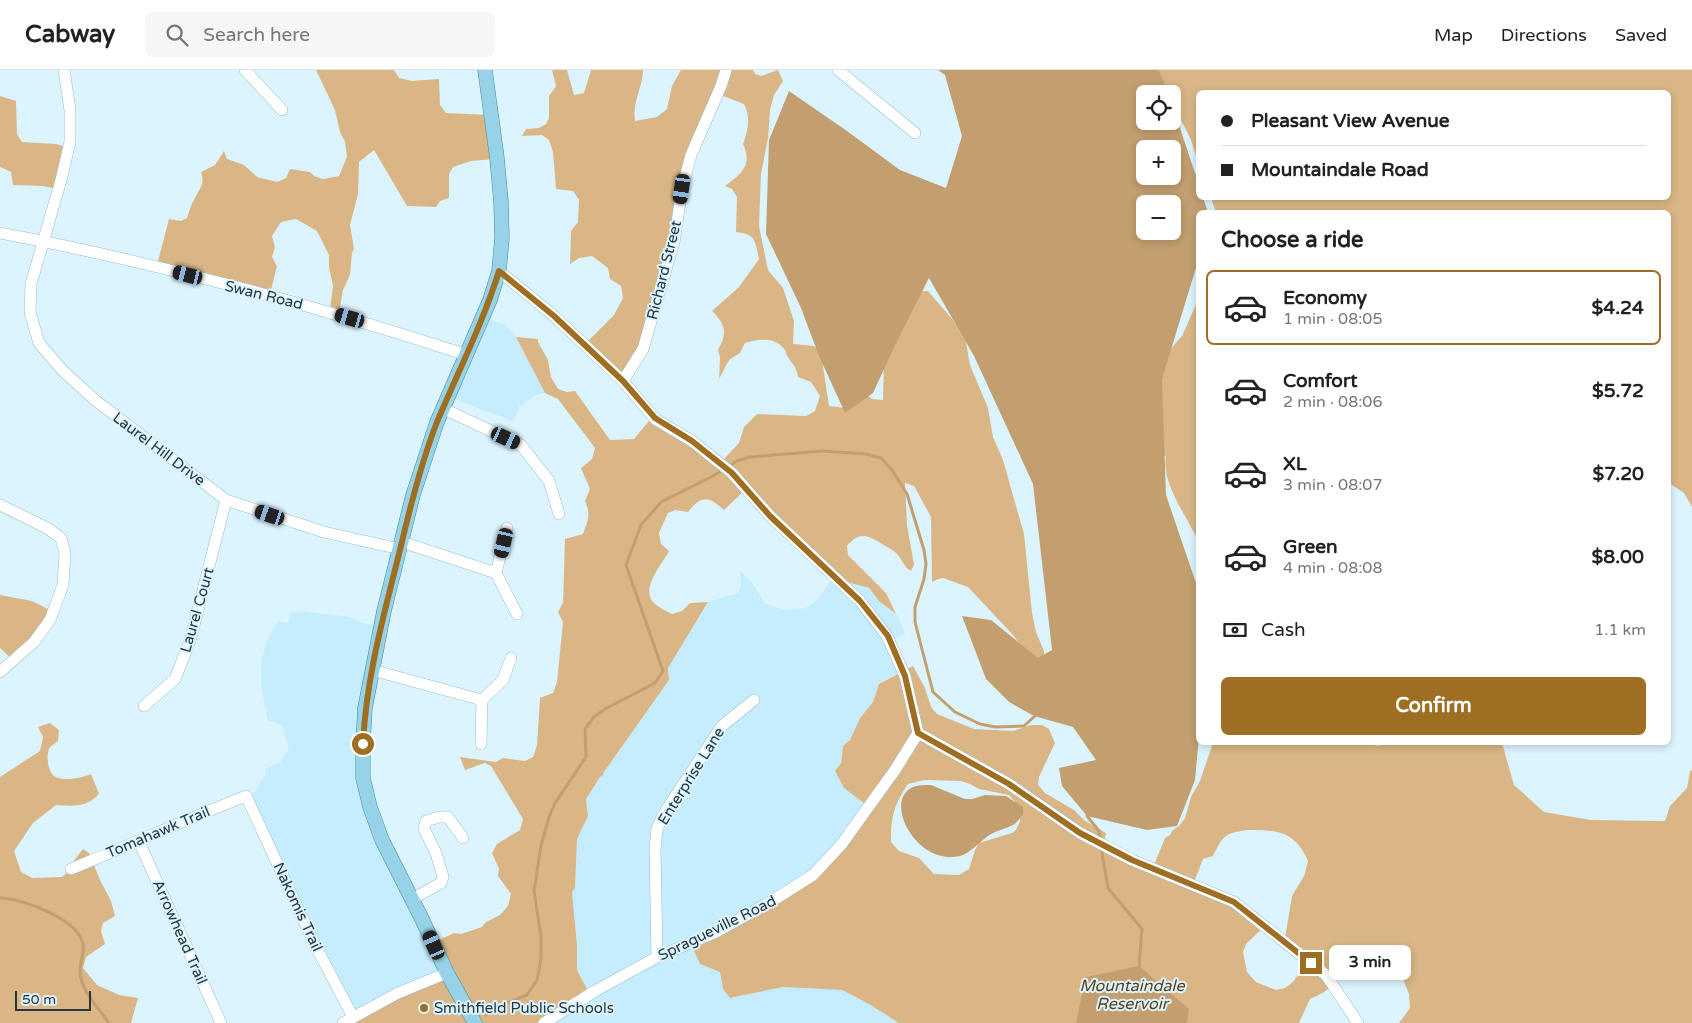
<!DOCTYPE html>
<html lang="en">
<head>
<meta charset="utf-8">
<style>
  body { margin:0; font-family:"Varela Round",sans-serif; background:#f6f6f6; color:#222; height:100vh; display:flex; flex-direction:column; font-size:19px; white-space:nowrap }
  * { box-sizing:border-box; margin:0 }
  p { font-size:16px; color:#767676 }
  .icon { flex:none; width:28px; height:28px; fill:none; stroke:currentColor; stroke-width:2; stroke-linecap:round; stroke-linejoin:round }
  .map { position:relative; flex:1; overflow:hidden }
  .panel { position:absolute; left:1196px; top:140px; width:475px; height:535px; display:flex; flex-direction:column; background:#fff; border-radius:8px; box-shadow:0 2px 8px #0003 }
  .panel>* { flex:none }
  .banner { position:absolute; left:1196px; top:20px; width:475px; height:110px; border-radius:8px; box-shadow:0 2px 8px #0003; display:grid; align-content:center; height:110px; padding:0 25px; background:#fff }
  .fabs { position:absolute; left:1136px; top:15px; display:grid; gap:10px }
  .fabs a { display:grid; place-items:center; width:45px; height:45px; border-radius:8px; background:#fff; box-shadow:0 2px 8px #0003; font-size:25px }
  .scale { position:absolute; left:15px; bottom:12px; width:76px; box-sizing:border-box; padding-left:5px; border:2px solid #26363c; border-top:0; font-size:14px; line-height:18px; white-space:nowrap; color:#26363c; -webkit-text-stroke:4px #dcf4fe; paint-order:stroke }
  .end { position:absolute; width:22px; height:22px; margin:-11px; border:6px solid #9e6e22; background:#fff; box-shadow:0 0 0 2px #fff }
  .from { border-radius:50% }
  .bubble { position:absolute; height:35px; border-radius:8px; background:#fff; box-shadow:0 2px 8px #0003; font-size:16px; font-weight:800; line-height:35px; text-align:center }
  .car { position:absolute; width:15px; height:30px; margin:-15px -8px; border-radius:6px; box-shadow:0 0 4px 1px #0007; background:linear-gradient(#222 24%,#8ab4d8 0 40%,#222 0 76%,#8ab4d8 0 86%,#222 0) }
  .banner b { display:flex; align-items:center; gap:18px; height:48px; font-size:19px }
  .banner b+b { border-top:1px solid #e0e0e0 }
  .banner i { width:12px; height:12px; background:#222 }
  ul { padding:0; list-style:none }
  li { display:flex; align-items:center; gap:15px; height:75px; margin:0 10px 8px; padding:0 15px; border:2px solid transparent; border-radius:8px }
  li div { flex:1 }
  li b { display:block; font-size:19px }
  li em { font-style:normal; font-weight:800 }
  li.active { border-color:#9e6e22 }
  li>.icon { width:45px; height:45px; stroke-width:1.5 }
  h2 { padding:0 25px; font-size:22px; line-height:60px }
  .pay { display:flex; align-items:center; gap:12px; height:55px; padding:0 25px; font-size:19px }
  .pay p { margin-inline-start:auto }
  .action { display:flex; gap:10px; margin-top:auto; padding:10px 25px }
  .action a { flex:1; height:58px; border-radius:8px; background:#9e6e22; color:#fff; font-size:20px; font-weight:800; line-height:58px; text-align:center }
  header { display:flex; align-items:center; gap:30px; box-sizing:border-box; height:70px; padding:0 25px; background:#fff; border-bottom:1px solid #e0e0e0 }
  header strong { font-size:24px }
  nav { display:flex; gap:28px; margin-inline-start:auto; font-size:18px }
  .search { width:350px; height:45px; background:#f6f6f6; display:flex; align-items:center; gap:12px; box-sizing:border-box; padding:0 18px; border-radius:8px; color:#767676; font-size:19px }
  .map>svg:first-child { display:block }
  .built { fill:#c6edfd }
  .forest { fill:#dab686; fill-rule:evenodd }
  .water { fill:#c39f70; fill-rule:evenodd }
  .lines { fill:none; stroke-linecap:round; stroke-linejoin:round }
  .stream { stroke:#c39f70; stroke-width:3 }
  .minor-casing { stroke:#96bdcd; stroke-width:12 }
  .major-casing { stroke:#4389a1; stroke-width:15 }
  .minor { stroke:#fff; stroke-width:11 }
  .major { stroke:#97d3e8; stroke-width:14 }
  .route { stroke:#9e6e22; stroke-width:6 }
  .poi-dot { fill:#9e6e22; stroke:#dcf4fe; stroke-width:2 }
  .labels { text-anchor:middle; dominant-baseline:central; stroke-width:4; stroke-linejoin:round; paint-order:stroke }
  .street-label { font-size:15px; fill:#26363c; stroke:#dcf4fe }
  .poi-label { font-size:15px; fill:#26363c; stroke:#dcf4fe; text-anchor:start }
  .water-label { font-size:16px; font-style:italic; fill:#593f1a; stroke:#dcf4fe }
</style>
</head>
<body>
<header>
<strong>Cabway</strong>
<div class="search"><svg class="icon" aria-label="search" viewBox="0 0 24 24"><circle cx="10" cy="10" r="6"/><path d="M15 15l6 6"/></svg>Search here</div>
<nav><a>Map</a><a>Directions</a><a>Saved</a></nav>
</header>
<div class="map">
<svg width="1692" height="953" viewBox="0 0 1692 953">
  <rect width="100%" height="100%" fill="#dcf4fe"/>
  <g class="built">
    <path d="M483,248L505,255L516,266L545,323L536,325L519,337L513,351L448,327Z"/>
    <path d="M740,500L753,514L765,534L784,540L806,538L819,528L831,510L847,512L869,518L879,531L898,546L905,564L891,570L903,600L879,614L873,632L860,648L850,670L843,676L841,693L835,701L865,734L843,772L700,894L720,902L723,919L732,928L783,917L842,920L869,934L899,953H537L588,921L577,900V874L572,822L575,818L577,769L588,746L586,729L600,707L603,705L604,702L669,610L668,598L708,532L738,523L741,516Z"/>
    <path d="M299,541L351,547L362,553L379,556L362,666L375,752L446,898L352,945L250,728L265,706V699L280,693L283,686L289,681L283,657L276,652L268,651L261,616V594L266,573L273,558L278,551L288,553L290,544Z"/>
  </g>
  <g class="forest">
    <path d="M316,0H394L399,8L412,11L439,9L440,35L446,43L490,45L495,89L471,91L453,97L449,104V128L440,131L436,137L407,136L374,80L359,92L358,124L350,155L354,179L352,183L350,205L343,220L339,243L330,239L333,216L329,197V185L317,161L296,149L281,152L272,166L275,177L272,187L277,196L270,224L157,195L169,149L181,151L187,148C189,142 191,134 195,128C200,117 205,116 201,102L215,95L224,81L227,89L244,95L257,107L277,112L286,108L290,99L310,102L314,106L323,109L339,106L347,87L345,72L340,62L335,40Z"/>
    <path d="M552,0H567L574,25L584,23L591,0H643C643,17 632,32 635,51L657,47L667,39L672,16L681,0H753L755,4L761,6L778,0L783,11L774,25L770,40L768,68L761,104L759,156L768,200L783,218L794,251L793,274L814,276L821,283L829,336L846,338L865,323L872,329L883,330L885,245L898,222L928,221L953,250L966,272L970,295L988,338L993,367L1003,390L1024,464L1032,543L1036,562L1044,581V593L1030,587L1013,565L968,517L943,508L938,509L932,512L931,447L914,416L905,413L907,455L914,495L911,501C903,497 902,488 896,483C892,479 886,477 882,474C868,465 859,461 847,476L848,485L886,523L896,544L879,531L869,518L847,512L745,420L724,440C708,426 702,425 688,442L675,440L668,443L659,463L661,474L669,481C663,493 642,516 652,531C656,536 666,541 672,544L682,541L690,533L708,532L668,598L669,610L604,702L603,705L600,707L586,729L588,746L577,769L575,818L572,822L577,875V900L588,921L537,953H341L446,902L433,873L454,863L461,864L482,857L486,852L500,845L508,836L511,824L498,806L499,799L492,783L497,774L520,760L523,749L491,696L485,693L465,700L460,687L496,692L503,688L525,691L533,687L537,675L540,628L553,623L557,612L563,552L558,542L563,533L565,469L583,464C588,450 591,445 585,431L590,419L581,398L592,389L595,378L558,329L545,323L516,267L538,269V272L548,290L551,307L558,319L567,322L575,321L610,370L634,369L653,346L721,392L739,373L744,357L757,344L806,346L815,341L820,326L811,312L798,307C796,295 794,297 788,287C786,285 786,282 785,280C776,266 757,269 745,273L740,283L729,290L719,309L720,287L718,280C728,262 725,254 712,241L739,217L759,189C755,171 756,164 736,162L737,127L732,119L725,116C741,104 753,95 743,74C748,61 751,47 744,34L718,24L698,67L644,274L623,308L586,273L614,245L623,228L621,216L610,209L608,198L592,186L579,188L570,194L571,161L578,152L579,130L573,121L556,119L553,82L549,70L542,65L522,66L526,59L539,58L546,54L549,48V26L556,16Z"/>
    <path d="M1155,0H1692V437L1684,423L1669,413V142H1216L1211,128H1669V22H1199V95L1191,70L1173,34L1172,24H1167Z"/>
    <path d="M0,26L16,31L17,64L22,72L56,74L66,77L57,119L43,116L13,115L11,102L0,97Z"/>
    <path d="M1199,228V473C1188,447 1161,415 1166,386L1162,385L1160,291L1182,266Z"/>
    <path d="M0,525L32,531L52,541L13,590L0,578Z"/>
    <path d="M913,596L925,618L931,637L937,644L974,659L1013,661L1031,655H1042L1049,659L1055,673L1039,707L1038,715L1045,723L1074,740L1085,751L1106,763L1104,772L1154,795L1165,768L1170,765L1172,761L1180,755L1185,748L1191,727L1200,711L1213,673L1365,672L1378,676L1383,672L1502,673L1514,715L1544,742L1591,750L1665,751L1670,736L1687,718L1690,701L1692,700V953H1399L1410,938L1409,924L1395,890C1391,888 1385,885 1380,885C1360,882 1342,900 1333,914C1328,921 1317,926 1310,929L1299,953H899L869,934L842,920L783,917L730,928L723,919L720,902L700,894L690,872L813,804L865,734L844,718L835,701L841,693L843,676L850,670L860,648L873,632L879,614ZM924,710L961,711L970,714L979,719L1009,725L1018,735L1020,751L1016,760L1012,763L979,773L975,780L969,799L959,805L934,804L919,788L899,781L891,772C891,746 894,735 908,714ZM1249,760C1279,760 1295,762 1308,791L1304,806L1292,826L1285,868L1307,891L1293,912L1285,918L1276,920L1256,912L1247,902L1243,882L1246,874L1265,856L1194,812L1203,789L1213,786C1224,764 1225,763 1249,760Z"/>
    <path d="M50,653L59,660L58,671C55,674 51,675 49,679C46,686 48,701 54,706C63,712 82,708 91,704L99,724C86,738 73,736 56,735L33,753L14,781L21,802L32,808L62,807L70,800L69,797L83,779L89,783L91,788L100,810L111,831L115,846L103,853L101,861L105,874L86,887L83,898L97,915L119,925L138,928L131,953H0V707L40,681L43,667L38,657Z"/>
  </g>
  <g class="water">
    <path d="M938,0H1159L1168,24H1145V51H1172L1173,37L1199,115V128H1203L1208,142H1199V188L1162,309L1166,425L1199,522V667L1195,710L1177,756L1147,760L1087,746L1062,716L1059,698L1096,690L1073,657L1034,646L1009,632L986,609L962,546L991,550L1038,588L1052,580L1033,414L974,286L929,208L897,271L873,323L845,343L819,286L801,238L766,164L769,70L789,21L847,61L900,100L946,118L962,66L945,5ZM1145,79H1172V106H1145ZM1145,134H1172V161H1145Z"/>
    <path d="M931,715L965,729H972L985,725L1006,726L1023,737V744C1020,748 1017,753 1013,755C1006,759 998,760 991,764C981,770 971,783 960,786C915,797 880,726 916,716C920,715 926,715 931,715Z"/>
    <path d="M1139,896L1189,939L1187,953H1076L1086,907Z"/>
  </g>
  <g class="lines">
    <g class="stream">
      <path d="M1087,746L1099,761L1100,771"/>
      <path d="M1101,777L1108,818L1142,859L1139,896"/>
      <path d="M0,828C22,828 78,849 83,874C85,882 80,891 80,900C79,918 99,939 109,953"/>
      <path d="M485,945L492,939L527,925L537,910L541,889V866L534,821L541,776L549,747L555,733L586,687L585,659L593,648L605,639L655,613L663,601L626,495L641,455L661,432L713,406L737,391L750,387L822,381L866,384L881,388L892,400L907,424L924,480L926,494L924,509L915,537V552L933,622L955,642L980,654L995,657L1024,656L1036,645"/>
    </g>
    <g class="minor-casing">
      <g id="minor">
        <path d="M64,0L70,40V72L61,110L31,214L30,242L39,273L62,300L95,330L226,430L324,462L400,479"/>
        <path d="M245,0L282,40"/>
        <path d="M838,0L915,63"/>
        <path d="M0,163C158,193 314,235 467,285"/>
        <path d="M499,201L554,246L623,311L655,349L692,371L732,403L770,446L860,531L887,566L905,606L918,663L1009,714L1080,763L1132,790L1234,832L1326,905L1358,953"/>
        <path d="M623,311L643,279L674,172L682,119L691,85L721,16L726,0"/>
        <path d="M444,339L521,375L549,411L559,444"/>
        <path d="M0,435L47,458L61,468L65,483L63,515L50,550L34,572L0,602"/>
        <path d="M402,472L496,503L517,544"/>
        <path d="M496,503L507,458"/>
        <path d="M372,600L482,630L481,674"/>
        <path d="M482,630L503,610L511,588"/>
        <path d="M144,636L175,609L190,571L226,430"/>
        <path d="M139,772L221,953"/>
        <path d="M71,799C130,775 187,749 246,726L315,875L353,947"/>
        <path d="M412,829L441,813L443,807L436,783L424,759L426,751L439,747H448L463,768"/>
        <path d="M657,887L655,779L657,759L663,745L722,656L754,630"/>
        <path d="M343,953L398,923L447,903"/>
        <path d="M544,953L595,921L657,887L716,862L772,831L813,805L841,775L895,700L918,663"/>
      </g>
    </g>
    <g class="major-casing">
      <path id="major" d="M475,953L447,903L421,847L382,770L370,737L363,708V674L365,638L384,541L413,425L437,352L490,230L499,201L502,168L501,132L497,88L485,0"/>
    </g>
    <use href="#minor" class="minor"/>
    <use href="#major" class="major"/>
  </g>
  <g class="lines">
    <path class="route" d="M363,674C366,608 384,544 400,480C410,437 421,393 437,352C458,302 483,253 499,201L554,246L623,311L655,348L692,371L732,403L770,446L860,531L888,566L905,606L918,663L1009,714L1080,763L1132,790L1234,832L1311,893"/>
  </g>
  <circle class="poi-dot" cx="424" cy="938" r="5"/>
  <g class="labels">
    <g class="street-label">
      <text transform="translate(664 200) rotate(-76)">Richard Street</text>
      <text transform="translate(264 225) rotate(14)">Swan Road</text>
      <text transform="translate(159 379) rotate(37)">Laurel Hill Drive</text>
      <text transform="translate(197 540) rotate(-74)">Laurel Court</text>
      <text transform="translate(691 706) rotate(-58)">Enterprise Lane</text>
      <text transform="translate(158 762) rotate(-23)">Tomahawk Trail</text>
      <text transform="translate(298 837) rotate(65)">Nakomis Trail</text>
      <text transform="translate(717 858) rotate(-26)">Spragueville Road</text>
      <text transform="translate(180 862) rotate(66)">Arrowhead Trail</text>
    </g>
    <g class="poi-label">
      <text x="434" y="938">Smithfield Public Schools</text>
    </g>
    <g class="water-label">
      <text x="1132" y="916">Mountaindale<tspan x="1132" dy="18">Reservoir</tspan></text>
    </g>
  </g>
</svg>
<div class="fabs">
<a><svg class="icon" aria-label="locate" viewBox="0 0 24 24"><circle cx="12" cy="12" r="6"/><path d="M12 2v4M12 18v4M2 12h4M18 12h4"/></svg></a>
<a>+</a>
<a>−</a>
</div>
<div class="scale">50 m</div>
<i class="end from" style="left:363px;top:674px"></i>
<i class="end" style="left:1311px;top:893px"></i>
<div class="bubble" style="left:1329px;top:875px;width:82px">3 min</div>
<i class="car" style="left:682px;top:119px;rotate:188deg"></i>
<i class="car" style="left:188px;top:205px;rotate:284deg"></i>
<i class="car" style="left:350px;top:248px;rotate:286deg"></i>
<i class="car" style="left:506px;top:368px;rotate:115deg"></i>
<i class="car" style="left:270px;top:445px;rotate:289deg"></i>
<i class="car" style="left:504px;top:473px;rotate:193deg"></i>
<i class="car" style="left:434px;top:875px;rotate:336deg"></i>
<div class="banner">
<b><i class="from"></i>Pleasant View Avenue</b>
<b><i></i>Mountaindale Road</b>
</div>
<section class="panel">
<h2>Choose a ride</h2>
<ul>
<li class="active"><svg class="icon" aria-label="car" viewBox="0 0 24 24"><path d="M5 17H2v-5l4-1 3-4h7l3 4 3 1v5h-3M9 17h6M6 11h13"/><circle cx="7" cy="17" r="2"/><circle cx="17" cy="17" r="2"/></svg><div><b>Economy</b><p>1 min · 08:05</p></div><em>$4.24</em></li>
<li><svg class="icon" aria-label="car" viewBox="0 0 24 24"><path d="M5 17H2v-5l4-1 3-4h7l3 4 3 1v5h-3M9 17h6M6 11h13"/><circle cx="7" cy="17" r="2"/><circle cx="17" cy="17" r="2"/></svg><div><b>Comfort</b><p>2 min · 08:06</p></div><em>$5.72</em></li>
<li><svg class="icon" aria-label="car" viewBox="0 0 24 24"><path d="M5 17H2v-5l4-1 3-4h7l3 4 3 1v5h-3M9 17h6M6 11h13"/><circle cx="7" cy="17" r="2"/><circle cx="17" cy="17" r="2"/></svg><div><b>XL</b><p>3 min · 08:07</p></div><em>$7.20</em></li>
<li><svg class="icon" aria-label="car" viewBox="0 0 24 24"><path d="M5 17H2v-5l4-1 3-4h7l3 4 3 1v5h-3M9 17h6M6 11h13"/><circle cx="7" cy="17" r="2"/><circle cx="17" cy="17" r="2"/></svg><div><b>Green</b><p>4 min · 08:08</p></div><em>$8.00</em></li>
</ul>
<div class="pay"><svg class="icon" aria-label="cash" viewBox="0 0 24 24"><path d="M3 7h18v10H3z"/><circle cx="12" cy="12" r="2"/></svg>Cash<p>1.1 km</p></div>
<div class="action"><a>Confirm</a></div>
</section>
</div>
</body>
</html>
